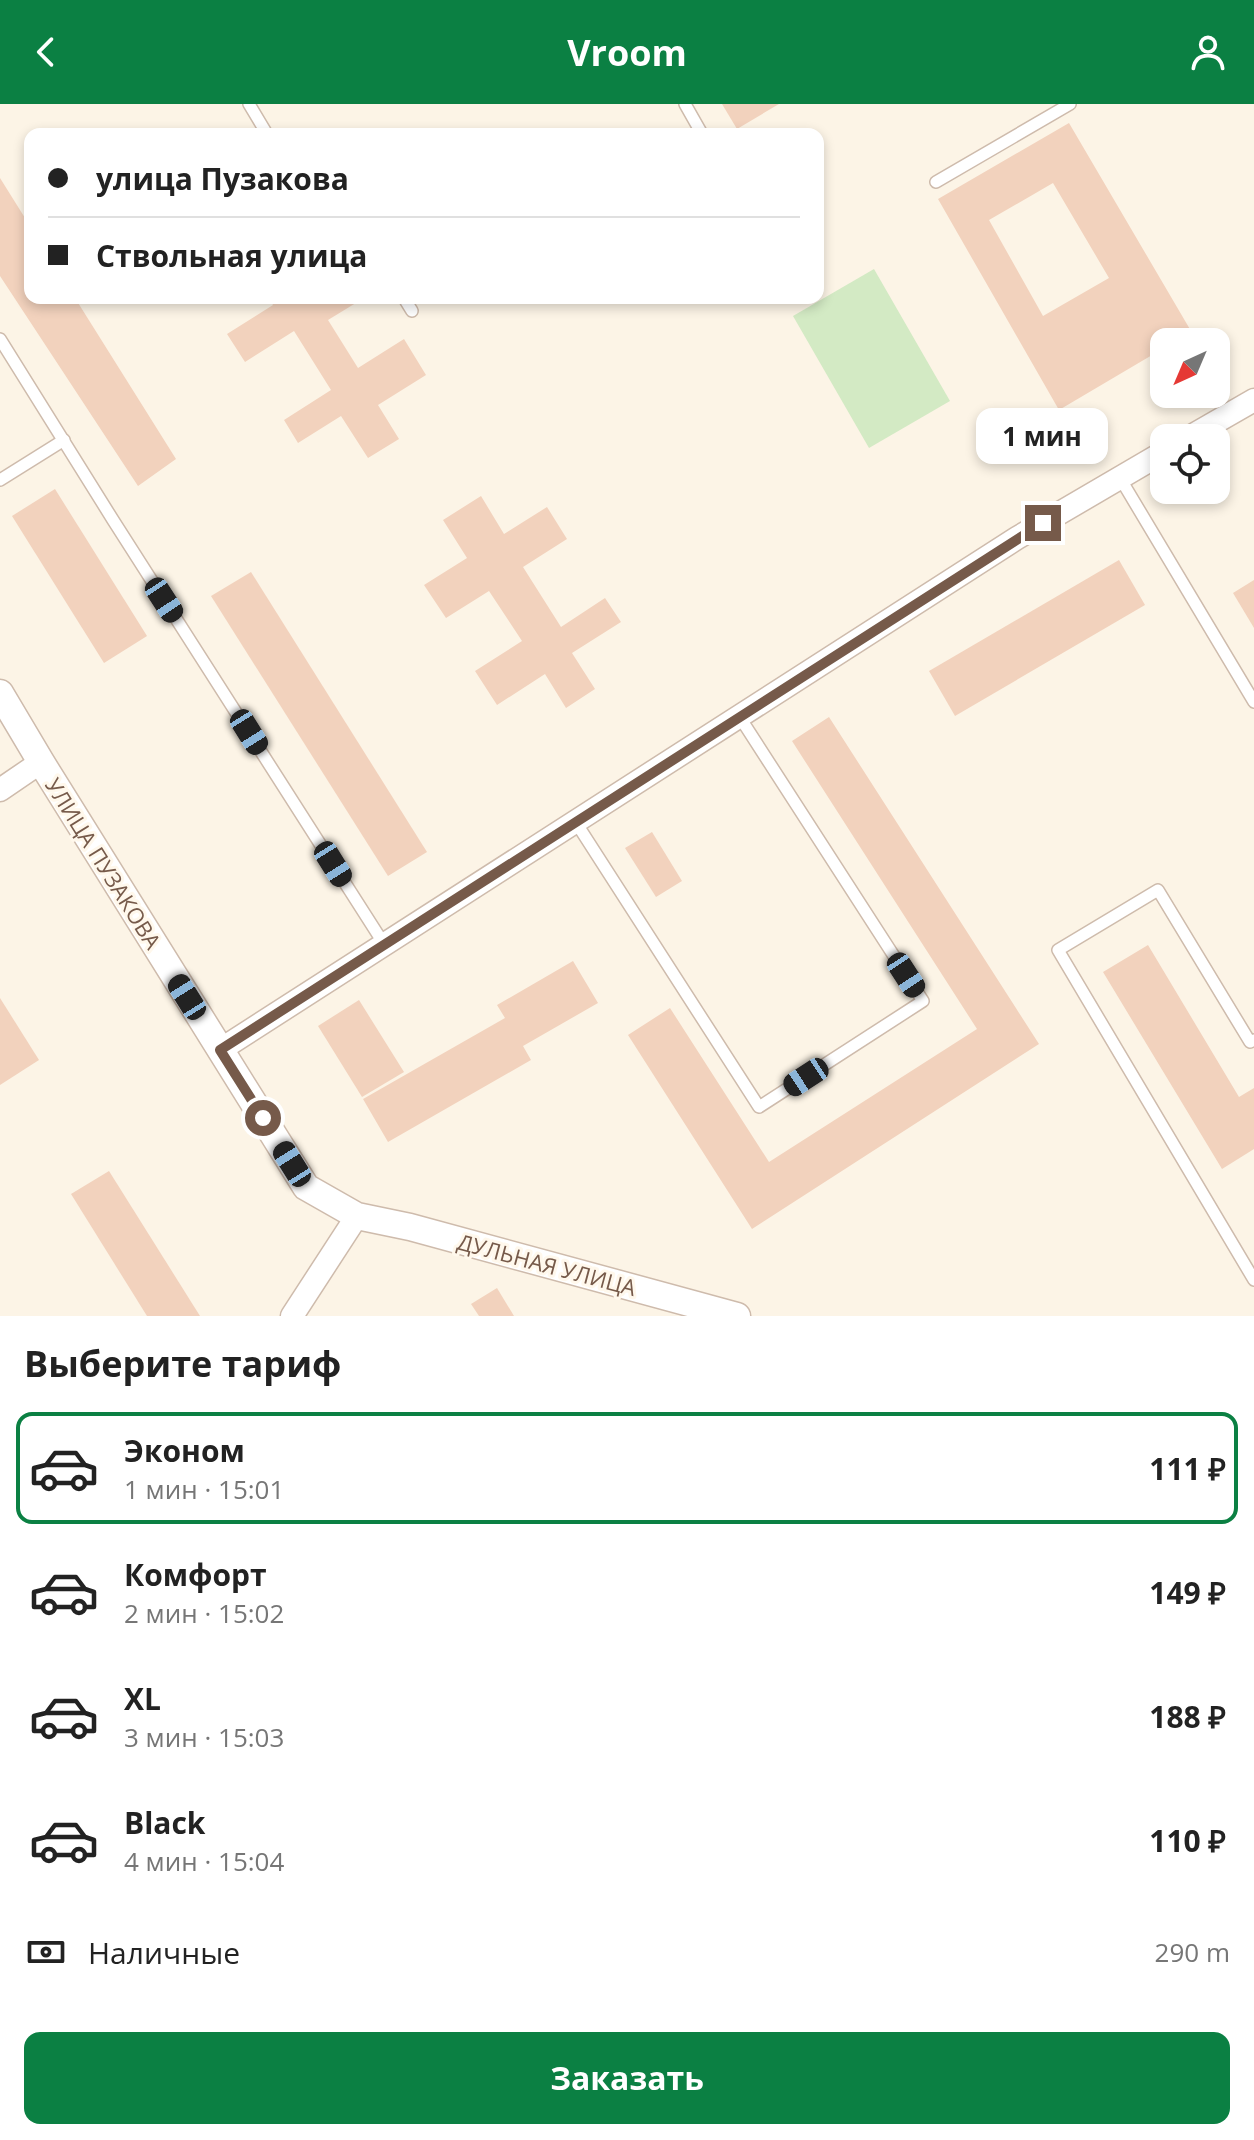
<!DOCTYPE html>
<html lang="ru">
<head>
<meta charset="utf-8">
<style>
  body { margin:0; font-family:"Open Sans",sans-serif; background:#f2f2f2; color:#222; height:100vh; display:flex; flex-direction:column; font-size:30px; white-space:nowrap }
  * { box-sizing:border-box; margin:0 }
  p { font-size:26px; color:#767676 }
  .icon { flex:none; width:44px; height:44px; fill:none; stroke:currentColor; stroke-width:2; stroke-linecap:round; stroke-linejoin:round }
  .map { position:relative; height:1212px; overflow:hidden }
  .panel { display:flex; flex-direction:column; background:#fff; flex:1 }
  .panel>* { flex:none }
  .top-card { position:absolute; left:24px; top:24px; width:800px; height:176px; border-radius:16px; box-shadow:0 4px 12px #0003; display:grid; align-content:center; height:176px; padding:0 24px; background:#fff }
  .needle { width:52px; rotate:224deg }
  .tools { position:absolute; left:1150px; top:224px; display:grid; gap:16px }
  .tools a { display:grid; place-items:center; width:80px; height:80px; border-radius:16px; background:#fff; box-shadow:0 4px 12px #0003; font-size:40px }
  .end { position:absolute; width:36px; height:36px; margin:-18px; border:10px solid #765a4a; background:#fff; box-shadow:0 0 0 4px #fff }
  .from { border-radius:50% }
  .bubble { position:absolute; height:56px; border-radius:16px; background:#fff; box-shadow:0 4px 12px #0003; font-size:26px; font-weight:700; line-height:56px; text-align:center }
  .car { position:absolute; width:24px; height:48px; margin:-24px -12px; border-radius:10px; box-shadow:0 0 6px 2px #0007; background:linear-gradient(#222 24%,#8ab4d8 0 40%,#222 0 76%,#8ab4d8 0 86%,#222 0) }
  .top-card b { display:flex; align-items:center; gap:28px; height:76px; font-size:30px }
  .top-card b+b { border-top:2px solid #e0e0e0 }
  .top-card i { width:20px; height:20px; background:#222 }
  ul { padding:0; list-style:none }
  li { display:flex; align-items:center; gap:24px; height:112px; margin:0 16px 12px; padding:0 8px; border:4px solid transparent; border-radius:16px }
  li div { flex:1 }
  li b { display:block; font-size:30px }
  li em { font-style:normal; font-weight:700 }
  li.current { border-color:#0b8043 }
  li>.icon { width:72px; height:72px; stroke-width:1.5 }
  h2 { padding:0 24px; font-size:36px; line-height:96px }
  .pay { display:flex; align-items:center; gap:20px; height:88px; padding:0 24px; font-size:30px }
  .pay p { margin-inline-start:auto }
  .primary-button { display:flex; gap:16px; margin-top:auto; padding:16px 24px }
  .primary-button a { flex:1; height:92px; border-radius:16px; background:#0b8043; color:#fff; font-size:32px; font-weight:700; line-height:92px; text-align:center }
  header { display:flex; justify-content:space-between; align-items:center; height:104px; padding:0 24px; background:#0b8043; color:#fff; font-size:36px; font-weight:700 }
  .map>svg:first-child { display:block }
  .park { fill:#d3eac4 }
  .building { fill:#f2d2bd; fill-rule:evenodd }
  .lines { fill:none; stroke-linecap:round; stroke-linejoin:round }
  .service-casing { stroke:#cebbac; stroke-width:14 }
  .minor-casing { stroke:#cebbac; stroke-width:25 }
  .tertiary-casing { stroke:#cebbac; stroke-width:29 }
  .service { stroke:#fff; stroke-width:11 }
  .minor { stroke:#fff; stroke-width:22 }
  .tertiary { stroke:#fff; stroke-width:26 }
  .route { stroke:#765a4a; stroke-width:10 }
  .labels { text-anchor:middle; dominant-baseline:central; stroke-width:6; stroke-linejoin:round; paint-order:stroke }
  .street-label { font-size:22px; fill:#765a4a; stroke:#fff8ec }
</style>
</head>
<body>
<header><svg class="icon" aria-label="back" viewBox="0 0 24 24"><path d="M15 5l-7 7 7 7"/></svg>Vroom<svg class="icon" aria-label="person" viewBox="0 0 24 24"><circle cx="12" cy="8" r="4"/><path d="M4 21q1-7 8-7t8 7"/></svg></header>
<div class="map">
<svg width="1254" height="1212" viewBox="0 0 1254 1212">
  <rect width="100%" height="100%" fill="#fcf4e6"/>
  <path class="park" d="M874,165L950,297L869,344L793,212Z"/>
  <g class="building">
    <path d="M722,0H779L737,25Z"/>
    <path d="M1069,19L1191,227L1173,238H1164V244L1059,306L938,95ZM1053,79L1109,174L1043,212L989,116Z"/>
    <path d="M0,74L30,122V194H75L176,355L138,382L0,172Z"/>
    <path d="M269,194H364L328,216L358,264L404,235L426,271L378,301L399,335L368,354L341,312L298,339L284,316L331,286L294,227L245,258L227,230L273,201Z"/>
    <path d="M55,385L147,532L104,559L12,412Z"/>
    <path d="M481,392L504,430L547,403L567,435L523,463L561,523L605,494L621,518L572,549L595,585L566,604L545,570L497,601L475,567L522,537L489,487L446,514L424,481L467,454L443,416Z"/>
    <path d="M1119,456L1145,501L955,612L929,567Z"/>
    <path d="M251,468L427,748L388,772L211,492Z"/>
    <path d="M1254,476V524L1233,489Z"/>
    <path d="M829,613L1039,940L752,1125L628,931L670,904L769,1058L977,925L792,637Z"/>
    <path d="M652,728L682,777L656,793L625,744Z"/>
    <path d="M1148,841L1239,993L1254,984V1045L1222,1065L1103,868Z"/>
    <path d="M573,857L598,899L523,942L531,956L388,1038L363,995L505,914L497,901Z"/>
    <path d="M0,894L39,956L0,981Z"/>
    <path d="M359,896L404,968L362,993L318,922Z"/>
    <path d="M109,1067L200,1212H147L71,1090Z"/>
    <path d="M497,1184L514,1212H479L471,1200Z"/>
  </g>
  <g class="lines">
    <g class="service-casing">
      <g id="service">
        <path d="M249,0L267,30"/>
        <path d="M685,0L702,30"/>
        <path d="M936,78L1070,0"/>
        <path d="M404,194L412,207"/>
        <path d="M0,235L113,416L384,840"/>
        <path d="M1120,374L1254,598"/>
        <path d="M0,376L64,336"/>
        <path d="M575,717L759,1003L923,897L739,612"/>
        <path d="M1254,936L1250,938L1158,786L1058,846L1254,1176"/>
      </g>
    </g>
    <g class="minor-casing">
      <g id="minor">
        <path d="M1188,334L1254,296"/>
        <path d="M0,686L41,658"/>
        <path d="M220,946L1017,434L1164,348"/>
        <path d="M292,1212L357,1112"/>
      </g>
    </g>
    <g class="tertiary-casing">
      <path id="tertiary" d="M0,589L41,658L306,1083L357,1112L410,1123L737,1212"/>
    </g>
    <use href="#service" class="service"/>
    <use href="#minor" class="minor"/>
    <use href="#tertiary" class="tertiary"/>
  </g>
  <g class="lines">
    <path class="route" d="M263,1014L220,946L1043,419"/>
  </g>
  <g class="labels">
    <g class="street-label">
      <text transform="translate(104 759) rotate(58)">УЛИЦА ПУЗАКОВА</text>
      <text transform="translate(547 1160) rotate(15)">ДУЛЬНАЯ УЛИЦА</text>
    </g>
  </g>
</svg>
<div class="tools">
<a><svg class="needle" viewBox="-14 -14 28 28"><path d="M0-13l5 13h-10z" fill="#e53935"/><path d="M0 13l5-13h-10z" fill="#767676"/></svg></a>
<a><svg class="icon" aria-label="locate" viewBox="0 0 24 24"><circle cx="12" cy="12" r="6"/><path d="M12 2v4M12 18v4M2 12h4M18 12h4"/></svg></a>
</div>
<i class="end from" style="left:263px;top:1014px"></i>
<i class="end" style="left:1043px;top:419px"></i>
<div class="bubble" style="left:976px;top:304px;width:132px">1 мин</div>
<i class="car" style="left:164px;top:496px;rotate:147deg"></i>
<i class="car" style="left:249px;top:628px;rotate:148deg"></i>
<i class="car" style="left:333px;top:760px;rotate:148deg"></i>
<i class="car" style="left:906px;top:871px;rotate:147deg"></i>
<i class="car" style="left:187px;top:893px;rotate:328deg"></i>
<i class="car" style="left:806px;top:973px;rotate:237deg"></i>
<i class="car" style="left:292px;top:1060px;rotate:328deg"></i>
<div class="top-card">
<b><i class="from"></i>улица Пузакова</b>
<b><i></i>Ствольная улица</b>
</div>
</div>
<section class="panel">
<h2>Выберите тариф</h2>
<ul>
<li class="current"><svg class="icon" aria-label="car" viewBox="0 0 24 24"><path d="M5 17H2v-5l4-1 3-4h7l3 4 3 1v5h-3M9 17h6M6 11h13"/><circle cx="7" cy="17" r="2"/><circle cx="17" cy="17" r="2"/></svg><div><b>Эконом</b><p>1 мин · 15:01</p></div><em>111 ₽</em></li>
<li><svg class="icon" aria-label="car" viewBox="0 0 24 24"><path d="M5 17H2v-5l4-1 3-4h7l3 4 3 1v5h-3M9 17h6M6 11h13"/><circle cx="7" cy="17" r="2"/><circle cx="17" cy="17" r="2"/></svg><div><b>Комфорт</b><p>2 мин · 15:02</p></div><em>149 ₽</em></li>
<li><svg class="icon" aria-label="car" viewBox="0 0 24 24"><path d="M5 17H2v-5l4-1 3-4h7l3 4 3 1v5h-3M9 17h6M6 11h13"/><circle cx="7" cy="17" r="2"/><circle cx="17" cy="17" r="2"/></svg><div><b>XL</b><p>3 мин · 15:03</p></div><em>188 ₽</em></li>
<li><svg class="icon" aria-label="car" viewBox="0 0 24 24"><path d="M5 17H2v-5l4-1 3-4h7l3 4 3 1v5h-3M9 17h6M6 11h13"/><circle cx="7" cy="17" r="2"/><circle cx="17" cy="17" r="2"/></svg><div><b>Black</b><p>4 мин · 15:04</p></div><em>110 ₽</em></li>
</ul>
<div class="pay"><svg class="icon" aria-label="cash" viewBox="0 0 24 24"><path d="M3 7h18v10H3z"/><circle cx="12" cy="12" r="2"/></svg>Наличные<p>290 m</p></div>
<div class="primary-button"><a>Заказать</a></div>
</section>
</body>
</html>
